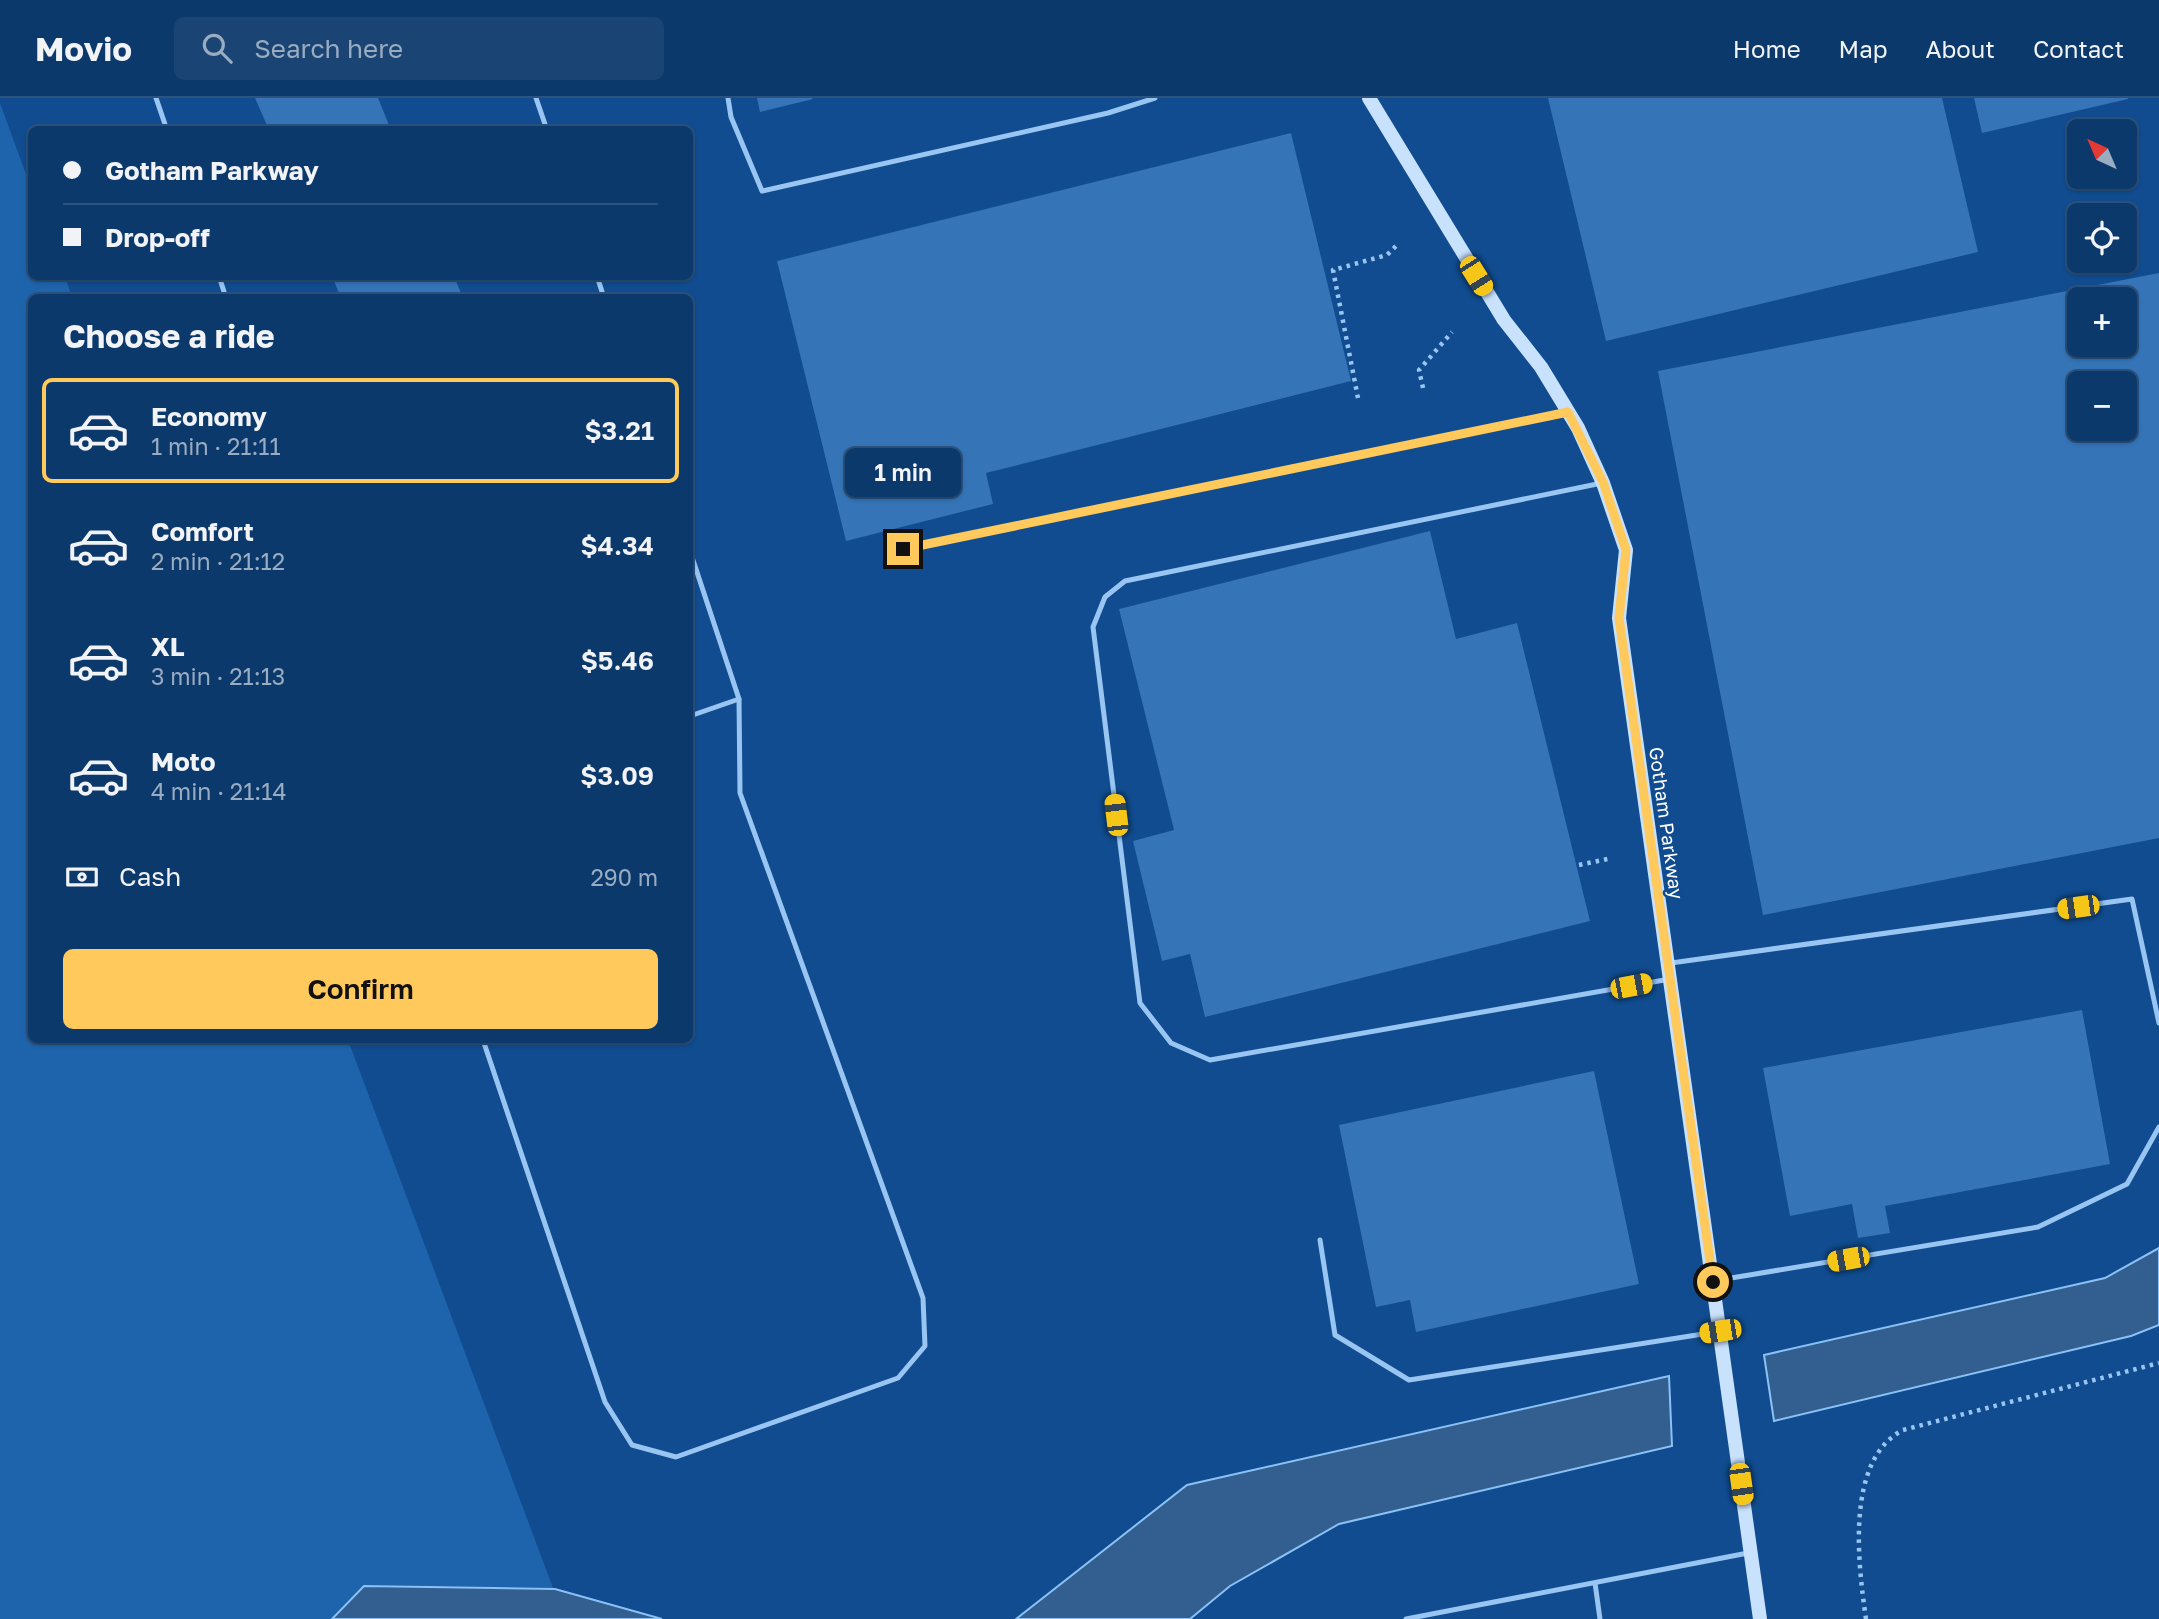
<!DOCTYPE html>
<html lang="en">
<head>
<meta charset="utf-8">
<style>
  body { margin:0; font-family:"Golos Text",sans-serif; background:#1a4473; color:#f1f3f6; height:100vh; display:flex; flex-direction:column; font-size:26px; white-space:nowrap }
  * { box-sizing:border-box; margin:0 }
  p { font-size:23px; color:#9aacc1 }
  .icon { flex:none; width:38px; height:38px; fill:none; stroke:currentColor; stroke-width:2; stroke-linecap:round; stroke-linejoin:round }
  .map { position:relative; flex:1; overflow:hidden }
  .side { position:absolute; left:28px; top:196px; width:665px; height:749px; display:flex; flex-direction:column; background:#0c396b; border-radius:10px; box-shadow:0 2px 5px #0004,0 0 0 2px #2c537e }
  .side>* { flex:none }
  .top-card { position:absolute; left:28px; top:28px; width:665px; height:154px; border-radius:10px; box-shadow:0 2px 5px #0004,0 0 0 2px #2c537e; display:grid; align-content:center; height:154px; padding:0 35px; background:#0c396b }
  .needle { width:46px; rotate:316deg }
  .tools { position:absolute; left:2067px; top:21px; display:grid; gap:14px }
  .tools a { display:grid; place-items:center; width:70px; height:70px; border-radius:10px; background:#0c396b; box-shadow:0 2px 5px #0004,0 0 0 2px #2c537e; font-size:35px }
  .end { position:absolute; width:32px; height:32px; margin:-16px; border:9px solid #ffc95b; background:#111; box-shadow:0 0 0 4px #111 }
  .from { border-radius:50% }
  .bubble { position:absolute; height:49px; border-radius:10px; background:#0c396b; box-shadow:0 2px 5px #0004,0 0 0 2px #2c537e; font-size:23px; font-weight:600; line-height:49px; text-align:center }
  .car { position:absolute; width:21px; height:42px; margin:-21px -10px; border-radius:9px; box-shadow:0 0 5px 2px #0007; background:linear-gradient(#f5c518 24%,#345 0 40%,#f5c518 0 76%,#345 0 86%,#f5c518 0) }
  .top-card b { display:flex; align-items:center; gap:24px; height:66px; font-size:26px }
  .top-card b+b { border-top:2px solid #2c537e }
  .top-card i { width:18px; height:18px; background:#f1f3f6 }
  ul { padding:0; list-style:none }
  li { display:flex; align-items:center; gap:21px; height:105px; margin:0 14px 10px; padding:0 21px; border:4px solid transparent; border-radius:10px }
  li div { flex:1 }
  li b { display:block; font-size:26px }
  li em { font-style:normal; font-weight:600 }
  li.current { border-color:#ffc95b }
  li>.icon { width:63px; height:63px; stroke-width:1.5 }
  h2 { padding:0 35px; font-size:32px; line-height:84px }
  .pay { display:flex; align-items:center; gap:18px; height:77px; padding:0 35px; font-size:26px }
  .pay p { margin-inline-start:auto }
  .action { display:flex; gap:14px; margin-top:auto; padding:14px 35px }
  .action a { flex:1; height:80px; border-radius:10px; background:#ffc95b; color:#111; font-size:28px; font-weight:600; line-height:80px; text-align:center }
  header { display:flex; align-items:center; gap:42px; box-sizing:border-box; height:98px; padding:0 35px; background:#0c396b; border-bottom:2px solid #2c537e }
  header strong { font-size:33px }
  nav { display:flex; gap:38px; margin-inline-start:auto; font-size:24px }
  .search { width:490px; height:63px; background:#1a4473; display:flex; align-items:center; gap:18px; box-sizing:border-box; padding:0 24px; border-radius:10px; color:#9aacc1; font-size:26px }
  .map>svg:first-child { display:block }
  .green { fill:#1e64ac }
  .water { fill:#325f8f; stroke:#8ac1f6; stroke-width:2 }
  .building { fill:#3474b7; fill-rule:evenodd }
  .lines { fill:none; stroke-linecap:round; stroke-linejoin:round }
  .path { stroke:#99c5f3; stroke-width:4.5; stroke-dasharray:3.5 5; stroke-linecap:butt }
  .lane { stroke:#99c5f3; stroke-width:5 }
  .secondary { stroke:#c8e1fd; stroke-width:14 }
  .route { stroke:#ffc95b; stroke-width:9 }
  .labels { text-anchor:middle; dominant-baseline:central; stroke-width:5; stroke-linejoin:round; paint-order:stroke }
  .street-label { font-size:19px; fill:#fff; stroke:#104c8f }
</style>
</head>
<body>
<header>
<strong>Movio</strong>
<div class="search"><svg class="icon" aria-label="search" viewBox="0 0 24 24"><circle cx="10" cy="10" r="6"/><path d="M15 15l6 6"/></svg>Search here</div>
<nav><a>Home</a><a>Map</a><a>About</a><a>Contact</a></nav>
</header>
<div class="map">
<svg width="2159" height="1521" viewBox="0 0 2159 1521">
  <rect width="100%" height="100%" fill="#104c8f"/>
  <path class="green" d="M0,5L31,90L32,178L65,179L72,199L32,200V942H348L553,1490L364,1487L331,1521H0Z"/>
  <g class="water">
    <path d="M2159,1150V1227L2131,1238L1774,1323L1764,1257L2105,1180Z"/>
    <path d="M1669,1278L1672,1348L1339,1426L1230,1488L1190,1521H1016L1187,1387Z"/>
    <path d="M364,1488L555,1491L662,1521H332Z"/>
  </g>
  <g class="building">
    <path d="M255,0H378L391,32H269Z"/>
    <path d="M757,0H812L813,1L760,14Z"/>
    <path d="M1548,0H1942L1978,154L1606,243Z"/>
    <path d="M1974,0H2128V1L1982,35Z"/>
    <path d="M1291,35L1351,283L986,375L993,406L846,443L777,163Z"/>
    <path d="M2159,175V740L1763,817L1658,273ZM2079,201H2124V247H2079ZM2079,285H2124V331H2079Z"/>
    <path d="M332,178H454L463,200H341Z"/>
    <path d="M1430,433L1456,541L1517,525L1590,823L1205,919L1190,856L1162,863L1133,743L1174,732L1119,511Z"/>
    <path d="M2082,912L2110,1066L1885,1108L1890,1135L1858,1140L1852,1106L1790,1118L1763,970Z"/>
    <path d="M1594,973L1639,1186L1416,1234L1410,1202L1376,1209L1339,1027Z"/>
  </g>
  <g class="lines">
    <g class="path">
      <path d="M1423,290L1419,272L1452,234"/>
      <path d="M1358,300L1333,172L1387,157L1399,145"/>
      <path d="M1579,767L1612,760"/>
      <path d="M1866,1521C1858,1466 1845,1362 1903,1332L2159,1265"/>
    </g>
    <g class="lane">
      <path d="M156,0L167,32"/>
      <path d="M536,0L547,32"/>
      <path d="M728,0L731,19L762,93L1108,15L1155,0"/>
      <path d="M219,178L226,200"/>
      <path d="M597,178L604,200"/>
      <path d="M1602,385L1125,483L1105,499L1093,529L1140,905L1171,945L1210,962L1670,881"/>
      <path d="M903,451L1565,314"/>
      <path d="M690,453L739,601L690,618"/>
      <path d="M1671,865L2132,801L2159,925"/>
      <path d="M483,942L605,1304L632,1347L676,1359L898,1280L925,1248L923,1200L740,695L739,601"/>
      <path d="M1320,1142L1335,1237L1409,1282L1716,1234"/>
      <path d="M1713,1183L2038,1129L2127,1086L2159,1029"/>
      <path d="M1595,1485L1600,1521"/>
      <path d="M1406,1521L1748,1455"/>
    </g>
    <path class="secondary" d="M1369,0L1504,222L1541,269L1578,330L1603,385L1626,452L1619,520L1760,1521"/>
  </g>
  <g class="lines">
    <path class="route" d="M903,451L1568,314L1603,384L1626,452L1619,520L1713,1184"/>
  </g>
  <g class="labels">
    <g class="street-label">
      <text transform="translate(1667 725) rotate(82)">Gotham Parkway</text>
    </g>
  </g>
</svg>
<div class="tools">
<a><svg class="needle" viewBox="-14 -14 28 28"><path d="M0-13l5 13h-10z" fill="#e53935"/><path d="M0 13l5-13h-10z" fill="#9aacc1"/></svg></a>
<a><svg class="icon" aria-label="locate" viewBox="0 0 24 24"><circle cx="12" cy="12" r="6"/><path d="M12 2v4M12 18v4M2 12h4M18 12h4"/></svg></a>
<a>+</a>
<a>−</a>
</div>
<i class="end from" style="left:1713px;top:1184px"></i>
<i class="end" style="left:903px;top:451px"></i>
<div class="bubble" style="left:845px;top:350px;width:116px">1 min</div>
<i class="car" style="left:1476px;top:178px;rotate:148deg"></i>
<i class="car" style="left:1116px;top:717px;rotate:353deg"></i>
<i class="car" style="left:2078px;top:809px;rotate:262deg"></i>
<i class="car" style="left:1631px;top:888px;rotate:79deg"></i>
<i class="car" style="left:1848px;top:1161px;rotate:260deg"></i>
<i class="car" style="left:1720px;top:1233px;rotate:261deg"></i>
<i class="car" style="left:1741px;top:1386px;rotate:172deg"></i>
<div class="top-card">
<b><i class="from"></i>Gotham Parkway</b>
<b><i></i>Drop-off</b>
</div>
<section class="side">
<h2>Choose a ride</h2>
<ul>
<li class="current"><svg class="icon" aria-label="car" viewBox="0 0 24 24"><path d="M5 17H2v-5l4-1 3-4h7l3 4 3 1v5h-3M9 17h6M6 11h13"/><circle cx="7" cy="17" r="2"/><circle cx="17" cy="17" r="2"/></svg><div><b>Economy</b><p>1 min · 21:11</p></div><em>$3.21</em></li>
<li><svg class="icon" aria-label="car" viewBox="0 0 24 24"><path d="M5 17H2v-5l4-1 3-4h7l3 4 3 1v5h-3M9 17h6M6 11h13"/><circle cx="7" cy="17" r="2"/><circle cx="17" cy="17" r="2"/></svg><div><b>Comfort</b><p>2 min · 21:12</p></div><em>$4.34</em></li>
<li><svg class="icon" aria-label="car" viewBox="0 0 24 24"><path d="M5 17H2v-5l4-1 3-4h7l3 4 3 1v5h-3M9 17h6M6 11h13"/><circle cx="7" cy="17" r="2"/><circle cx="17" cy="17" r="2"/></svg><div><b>XL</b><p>3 min · 21:13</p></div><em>$5.46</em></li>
<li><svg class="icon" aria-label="car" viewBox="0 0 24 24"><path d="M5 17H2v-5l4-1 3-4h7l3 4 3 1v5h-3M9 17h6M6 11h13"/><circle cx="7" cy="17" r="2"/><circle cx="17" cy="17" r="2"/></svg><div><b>Moto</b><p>4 min · 21:14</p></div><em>$3.09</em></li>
</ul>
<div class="pay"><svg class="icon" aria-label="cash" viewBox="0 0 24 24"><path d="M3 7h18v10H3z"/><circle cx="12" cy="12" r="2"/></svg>Cash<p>290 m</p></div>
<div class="action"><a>Confirm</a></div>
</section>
</div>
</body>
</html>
